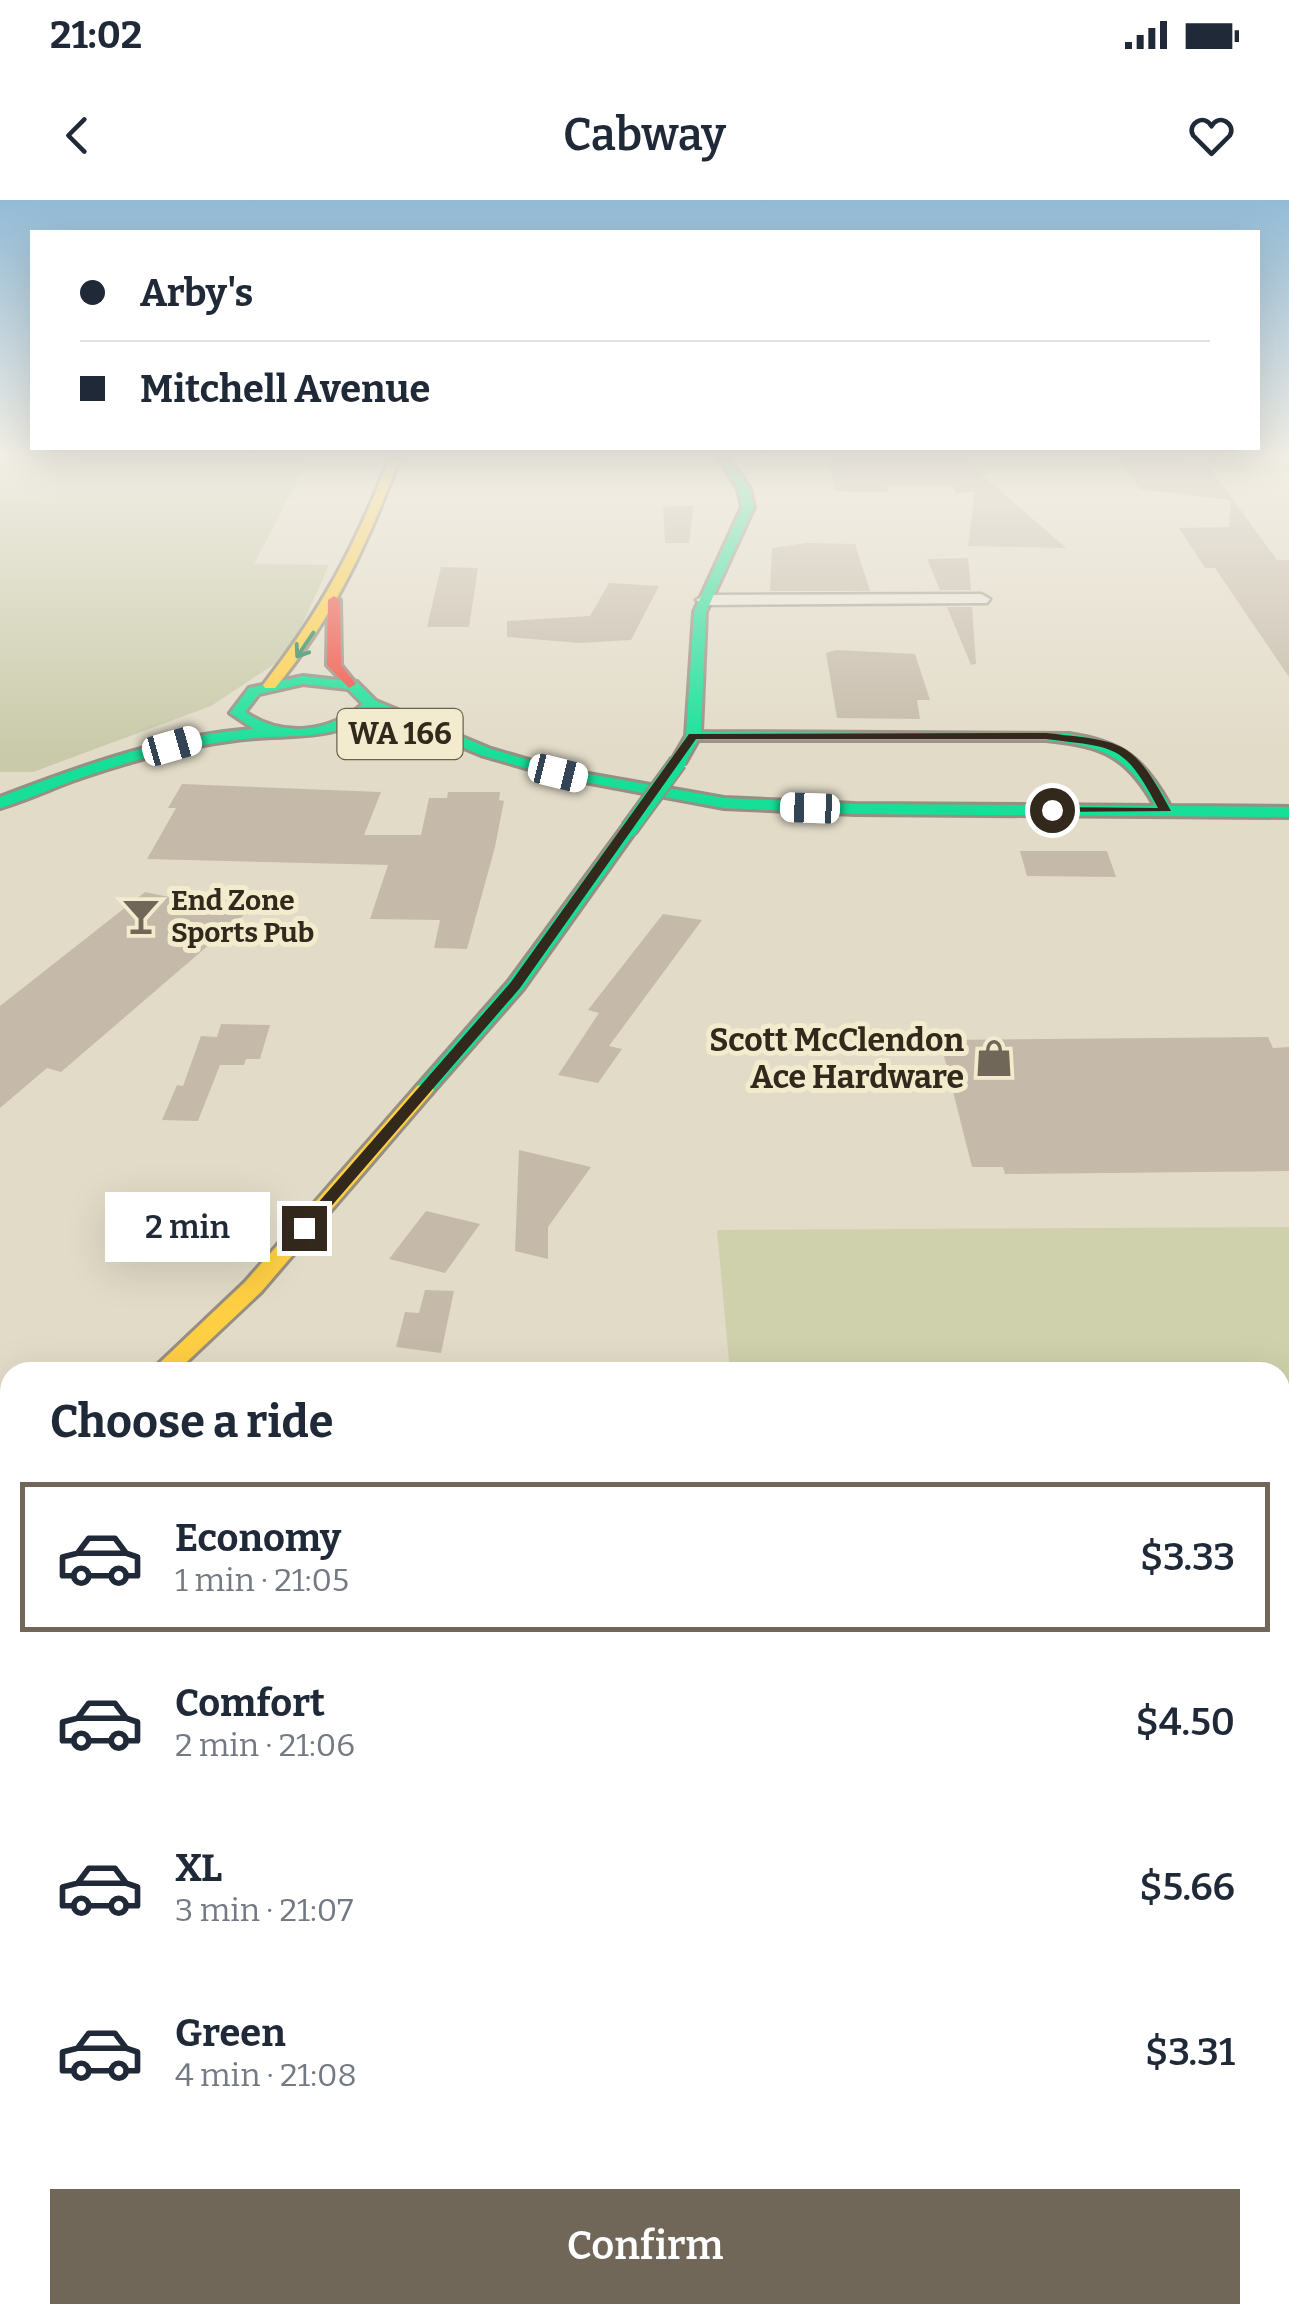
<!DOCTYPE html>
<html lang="en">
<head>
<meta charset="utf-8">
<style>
  body { margin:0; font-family:Bitter,serif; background:#f2f2f3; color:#1f2937; height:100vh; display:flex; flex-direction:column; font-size:38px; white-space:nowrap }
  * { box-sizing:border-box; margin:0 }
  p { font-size:32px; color:#747a83 }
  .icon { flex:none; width:55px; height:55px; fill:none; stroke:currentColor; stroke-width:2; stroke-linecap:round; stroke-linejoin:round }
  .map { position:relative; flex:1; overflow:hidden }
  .sheet { position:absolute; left:0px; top:1162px; width:1290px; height:962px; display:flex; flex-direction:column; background:#fff; border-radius:30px 30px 0 0; box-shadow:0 10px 40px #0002 }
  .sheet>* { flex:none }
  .guide { position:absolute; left:30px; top:30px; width:1230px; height:220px; border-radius:0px; box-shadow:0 10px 40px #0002; display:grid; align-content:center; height:220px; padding:0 50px; background:#fff }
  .end { position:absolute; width:45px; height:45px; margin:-22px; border:12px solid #33281c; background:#fff; box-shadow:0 0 0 5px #fff }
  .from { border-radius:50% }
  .bubble { position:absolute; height:70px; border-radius:0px; background:#fff; box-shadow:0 10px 40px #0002; font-size:32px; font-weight:600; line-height:70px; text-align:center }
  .car { position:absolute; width:30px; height:60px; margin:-30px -15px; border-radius:12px; box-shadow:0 0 8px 2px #0007; background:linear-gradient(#fff 24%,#345 0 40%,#fff 0 76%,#345 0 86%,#fff 0) }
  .guide b { display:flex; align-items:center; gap:35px; height:95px; font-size:38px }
  .guide b+b { border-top:2px solid #e0e1e3 }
  .guide i { width:25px; height:25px; background:#1f2937 }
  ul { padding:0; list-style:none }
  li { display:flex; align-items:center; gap:30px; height:150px; margin:0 20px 15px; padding:0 30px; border:5px solid transparent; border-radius:0px }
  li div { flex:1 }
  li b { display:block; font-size:38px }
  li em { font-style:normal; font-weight:600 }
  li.active { border-color:#706758 }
  li>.icon { width:90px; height:90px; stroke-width:1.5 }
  h2 { padding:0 50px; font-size:45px; line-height:120px }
  .action { display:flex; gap:20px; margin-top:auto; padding:20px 50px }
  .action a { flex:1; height:115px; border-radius:0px; background:#706758; color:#fff; font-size:40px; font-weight:600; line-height:115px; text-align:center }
  .status { display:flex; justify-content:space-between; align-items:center; height:70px; padding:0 50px; background:#fff; direction:ltr }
  .status svg { height:28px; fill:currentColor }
  header { display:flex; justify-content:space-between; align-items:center; height:130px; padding:0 50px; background:#fff; font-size:45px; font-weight:600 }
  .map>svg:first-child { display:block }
  .green { fill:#ced1ab }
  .cemetery { fill:#c9caaa }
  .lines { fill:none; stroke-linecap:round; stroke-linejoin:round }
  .stream { stroke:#b4c6bc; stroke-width:15 }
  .building { fill:#c5baa9 }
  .street-casing { stroke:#a6a092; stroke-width:5 }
  .fast-casing { stroke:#968f82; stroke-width:6 }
  .slow-casing { stroke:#968f82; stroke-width:6 }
  .jam-casing { stroke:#968f82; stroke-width:6 }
  .street { fill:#e9e5da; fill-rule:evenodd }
  .fast { fill:#16e098; fill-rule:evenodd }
  .slow { fill:#ffcf43; fill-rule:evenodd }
  .jam { fill:#f24e42; fill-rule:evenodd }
  .fast-bridge-casing { stroke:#968f82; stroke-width:20; stroke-linecap:butt }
  .fast-bridge { stroke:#16e098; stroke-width:16 }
  .oneway { stroke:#24845a }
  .route { fill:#33281c }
  .labels { text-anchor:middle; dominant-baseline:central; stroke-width:10; stroke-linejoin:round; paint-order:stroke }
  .far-poi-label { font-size:28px; font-weight:bold; fill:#33281c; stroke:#f3ebcd; text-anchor:start }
  .shield { fill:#f3ebcd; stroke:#6d6251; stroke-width:2.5 }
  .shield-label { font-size:30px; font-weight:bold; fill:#33281c }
  .poi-label { font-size:32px; font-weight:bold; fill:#33281c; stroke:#f3ebcd; text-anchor:end }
</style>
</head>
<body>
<div class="status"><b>21:02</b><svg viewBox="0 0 49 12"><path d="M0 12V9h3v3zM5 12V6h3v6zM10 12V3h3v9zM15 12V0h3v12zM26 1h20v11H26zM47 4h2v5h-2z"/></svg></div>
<header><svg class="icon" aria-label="back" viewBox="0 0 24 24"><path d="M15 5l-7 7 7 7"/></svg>Cabway<svg class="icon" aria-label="heart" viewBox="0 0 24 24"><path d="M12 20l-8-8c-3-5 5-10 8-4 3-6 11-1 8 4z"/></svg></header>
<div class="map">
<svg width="1289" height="2124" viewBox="0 0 1289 2124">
  <rect width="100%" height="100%" fill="#e2dbc8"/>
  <g class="green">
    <path d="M1206,257H1289V273H1217Z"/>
    <path d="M1289,1027V2124H1062L1067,2115H1280V1172H730L717,1030Z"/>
    <path d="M510,2115H839L834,2124H509Z"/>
  </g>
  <path class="cemetery" d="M0,257H310L254,364L329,365L293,445L279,461L211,506L33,572H0Z"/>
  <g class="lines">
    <path class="stream" d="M1286,2124L1289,2117"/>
  </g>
  <g class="building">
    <path d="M828,257L963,258L1066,348L968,346L975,292L956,293L952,285H887L889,292L835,291Z"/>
    <path d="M1119,257L1183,258L1188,264H1207L1277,360H1289V477L1215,368H1205L1179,328L1229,327L1231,300L1139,289Z"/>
    <path d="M669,306H694L689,343H665L663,307Z"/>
    <path d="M806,343L855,344L870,391H770L772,348Z"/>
    <path d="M968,358L971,390H940L927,359Z"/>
    <path d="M441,367L478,368L469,427H427Z"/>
    <path d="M609,383L659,386L631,440L579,443L507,437V421L590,416Z"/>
    <path d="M947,407H972L976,464L971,465Z"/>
    <path d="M836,450L915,454L930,500H917L920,519L837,518L826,453Z"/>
    <path d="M182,584L381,592L364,635H421L429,598H447L448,592H500L499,600L504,601L495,647L467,749L434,748L440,720L370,719L388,665L147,659L176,608H168Z"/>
    <path d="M1020,651H1107L1116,677L1027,676Z"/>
    <path d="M145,692L246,713L61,872L47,868L0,908V806Z"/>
    <path d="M663,714L702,720L609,846L622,849L598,883L558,875L599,813L588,810Z"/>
    <path d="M221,824L270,825L260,859H246L244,865H220L198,921L162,920L177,885L183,886L201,836L217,837Z"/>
    <path d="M1268,837L1273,848L1289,847V971L1005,974L1003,967H972L940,840Z"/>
    <path d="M519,950L591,967L548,1027V1059L515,1051Z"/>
    <path d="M426,1011L480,1024L445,1073L389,1059Z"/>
    <path d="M425,1090L454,1091L441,1153L396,1147L405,1112L419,1113Z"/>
  </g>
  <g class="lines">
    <g class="street-casing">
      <g id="street">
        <path d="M981,394L990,399L987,403L705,405L696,400L705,395Z"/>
        <path d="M0,1880L10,1881V1927L0,1926Z"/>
      </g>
    </g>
    <g class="fast-casing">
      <g id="fast">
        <path d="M718,257H728L750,289L754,307L706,412L701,532L1069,534C1123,542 1144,559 1170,606L1289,607V617L855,614L724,608L553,576L481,555L373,510C342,537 311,535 273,537C204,540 137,558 72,581C48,590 24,601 0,608V597C81,566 166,535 254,529L230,513L249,488L303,476L357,482L376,501L491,549L560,569L724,598L855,604L1155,606C1127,555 1102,546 1046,540H698L685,563H675L672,560L686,536L694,412L742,307L738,289ZM303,484L348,489L363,504C329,533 282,538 245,512L259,494Z"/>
        <path d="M629,624L637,629L523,789L431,894H417L414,890L417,886L509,781L623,626Z"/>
        <path d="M10,1296V1322L0,1326V1300Z"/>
      </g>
    </g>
    <g class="slow-casing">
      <g id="slow">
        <path d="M390,257H400C369,341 333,419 275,488H265L263,485C323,408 354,348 390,257Z"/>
        <path d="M424,884L431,886L434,890L431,894L261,1092L176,1172H150L245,1082L417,886Z"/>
      </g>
    </g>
    <g class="jam-casing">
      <path id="jam" d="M334,396L340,400L341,465L356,484L349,488L327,465L328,400Z"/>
    </g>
    <use href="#street" class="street"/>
    <use href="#fast" class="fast"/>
    <use href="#slow" class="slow"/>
    <use href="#jam" class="jam"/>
    <g class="fast-bridge-casing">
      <path id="fast-bridge" d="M629,629L678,562"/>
    </g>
    <use href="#fast-bridge" class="fast-bridge"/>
  </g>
  <defs><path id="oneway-shaft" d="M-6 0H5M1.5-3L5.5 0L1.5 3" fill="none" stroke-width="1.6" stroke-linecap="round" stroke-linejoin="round" transform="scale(2.5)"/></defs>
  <use class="oneway" href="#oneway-shaft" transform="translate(305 445) rotate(124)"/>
  <linearGradient id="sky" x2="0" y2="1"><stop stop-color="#93bbd6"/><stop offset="0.46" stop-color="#f2efe6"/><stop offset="1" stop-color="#f2efe6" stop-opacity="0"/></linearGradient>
  <rect width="1289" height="554" fill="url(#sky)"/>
  <path class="route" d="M1046,533C1126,542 1132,539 1171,611L1048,612L1052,607L1158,608C1124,543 1116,548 1046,539H696L520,788L309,1032L296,1028L511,782L689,534Z"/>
  <defs>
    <g id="bar-bare" transform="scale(3)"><path d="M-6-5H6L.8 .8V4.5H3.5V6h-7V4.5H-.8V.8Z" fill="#706758" stroke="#f3ebcd" stroke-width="2.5" paint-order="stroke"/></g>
    <g id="shop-bare" transform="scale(3)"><path d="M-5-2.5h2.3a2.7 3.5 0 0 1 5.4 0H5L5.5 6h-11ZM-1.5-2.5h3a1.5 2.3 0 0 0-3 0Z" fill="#706758" stroke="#f3ebcd" stroke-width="2.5" paint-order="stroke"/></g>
  </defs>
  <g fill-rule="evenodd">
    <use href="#bar-bare" x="141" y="716"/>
    <use href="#shop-bare" x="994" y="858"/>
  </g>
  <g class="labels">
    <g class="far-poi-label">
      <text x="171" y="700">End Zone<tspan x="171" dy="32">Sports Pub</tspan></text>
    </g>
    <rect class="shield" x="337.5" y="509" width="125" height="50" rx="8"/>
    <g class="shield-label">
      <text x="400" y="534">WA 166</text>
    </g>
    <g class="poi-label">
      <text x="964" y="840">Scott McClendon<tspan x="964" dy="37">Ace Hardware</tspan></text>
    </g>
  </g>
</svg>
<i class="end from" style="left:1052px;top:610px"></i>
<i class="end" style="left:304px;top:1028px"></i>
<div class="bubble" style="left:105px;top:992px;width:165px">2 min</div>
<i class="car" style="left:172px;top:546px;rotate:74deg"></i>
<i class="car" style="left:558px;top:573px;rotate:104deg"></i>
<i class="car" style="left:810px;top:608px;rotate:272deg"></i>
<div class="guide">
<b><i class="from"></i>Arby's</b>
<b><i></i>Mitchell Avenue</b>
</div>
<section class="sheet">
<h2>Choose a ride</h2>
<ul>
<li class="active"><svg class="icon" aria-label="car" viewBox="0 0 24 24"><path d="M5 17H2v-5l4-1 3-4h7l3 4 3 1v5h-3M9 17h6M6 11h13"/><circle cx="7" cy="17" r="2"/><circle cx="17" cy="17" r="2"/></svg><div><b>Economy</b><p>1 min · 21:05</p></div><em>$3.33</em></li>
<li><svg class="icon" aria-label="car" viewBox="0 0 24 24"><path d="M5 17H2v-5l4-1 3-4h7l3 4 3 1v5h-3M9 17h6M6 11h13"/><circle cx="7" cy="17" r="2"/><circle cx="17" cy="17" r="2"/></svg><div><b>Comfort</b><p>2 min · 21:06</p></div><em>$4.50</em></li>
<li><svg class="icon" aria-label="car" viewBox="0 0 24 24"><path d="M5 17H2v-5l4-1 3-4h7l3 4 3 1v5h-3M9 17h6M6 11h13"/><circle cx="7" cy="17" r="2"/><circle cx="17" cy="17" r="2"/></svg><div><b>XL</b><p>3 min · 21:07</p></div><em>$5.66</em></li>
<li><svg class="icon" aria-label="car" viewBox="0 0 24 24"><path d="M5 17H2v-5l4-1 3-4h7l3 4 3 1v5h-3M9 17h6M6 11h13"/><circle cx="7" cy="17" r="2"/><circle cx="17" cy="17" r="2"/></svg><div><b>Green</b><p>4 min · 21:08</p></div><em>$3.31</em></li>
</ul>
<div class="action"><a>Confirm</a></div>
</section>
</div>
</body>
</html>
